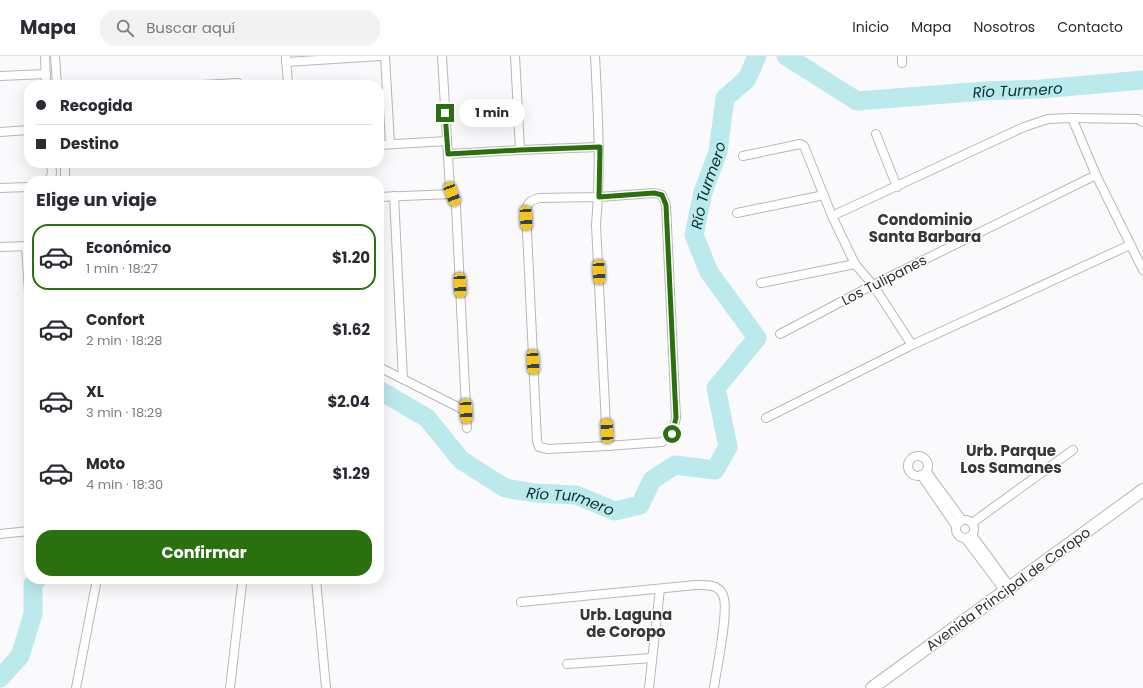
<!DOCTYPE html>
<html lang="es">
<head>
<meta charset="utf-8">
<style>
  body { margin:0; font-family:Poppins,sans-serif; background:#f2f2f3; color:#2b2b33; height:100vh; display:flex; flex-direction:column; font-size:15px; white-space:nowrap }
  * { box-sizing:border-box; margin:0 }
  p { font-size:13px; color:#7c7c81 }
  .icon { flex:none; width:22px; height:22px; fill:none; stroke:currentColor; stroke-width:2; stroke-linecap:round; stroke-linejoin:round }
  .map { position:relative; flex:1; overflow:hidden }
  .side { position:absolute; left:24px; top:120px; width:360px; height:408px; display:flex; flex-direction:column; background:#fff; border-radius:16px; box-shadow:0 4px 16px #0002 }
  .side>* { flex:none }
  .hud { position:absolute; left:24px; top:24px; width:360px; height:88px; border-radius:16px; box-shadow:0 4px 16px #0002; display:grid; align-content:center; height:88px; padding:0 12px; background:#fff }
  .end { position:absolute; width:18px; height:18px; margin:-9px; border:5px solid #2b700f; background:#fff; box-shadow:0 0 0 2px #fff }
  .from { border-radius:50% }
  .bubble { position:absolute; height:28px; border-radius:14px; background:#fff; box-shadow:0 4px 16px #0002; font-size:13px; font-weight:700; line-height:28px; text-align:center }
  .car { position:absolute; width:12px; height:24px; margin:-12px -6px; border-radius:5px; box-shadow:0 0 3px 1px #0007; background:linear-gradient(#f5c518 24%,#345 0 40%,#f5c518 0 76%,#345 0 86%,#f5c518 0) }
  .hud b { display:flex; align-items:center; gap:14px; height:38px; font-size:15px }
  .hud b+b { border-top:1px solid #e1e1e2 }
  .hud i { width:10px; height:10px; background:#2b2b33 }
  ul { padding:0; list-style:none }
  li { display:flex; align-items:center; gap:12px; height:66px; margin:0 8px 6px; padding:0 4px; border:2px solid transparent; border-radius:16px }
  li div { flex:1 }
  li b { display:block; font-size:15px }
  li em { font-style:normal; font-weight:700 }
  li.selected { border-color:#2b700f }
  li>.icon { width:36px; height:36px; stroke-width:1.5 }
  h2 { padding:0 12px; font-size:18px; line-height:48px }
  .primary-button { display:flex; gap:8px; margin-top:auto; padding:8px 12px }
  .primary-button a { flex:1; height:46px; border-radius:16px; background:#2b700f; color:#fff; font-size:16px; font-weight:700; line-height:46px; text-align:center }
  header { display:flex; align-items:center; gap:24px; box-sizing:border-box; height:56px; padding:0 20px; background:#fff; border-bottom:1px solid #e1e1e2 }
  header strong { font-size:19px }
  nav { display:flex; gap:22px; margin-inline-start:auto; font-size:14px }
  .search { width:280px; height:36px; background:#f2f2f3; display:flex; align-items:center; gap:10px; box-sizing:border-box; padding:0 14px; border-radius:16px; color:#7c7c81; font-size:15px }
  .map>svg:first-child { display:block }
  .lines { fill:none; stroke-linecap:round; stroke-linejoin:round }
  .river { stroke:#bbe9ec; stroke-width:19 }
  .street-casing { stroke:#b8b7ba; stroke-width:10 }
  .secondary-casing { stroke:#b8b7ba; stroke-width:14 }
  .street { stroke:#fff; stroke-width:8 }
  .secondary { stroke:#fff; stroke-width:12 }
  .route { stroke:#2b700f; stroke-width:5 }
  .labels { text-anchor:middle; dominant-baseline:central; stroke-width:3; stroke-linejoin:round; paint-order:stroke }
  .street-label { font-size:14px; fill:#2f2f30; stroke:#fff }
  .water-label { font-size:15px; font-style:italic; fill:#033134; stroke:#fff }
  .neighbourhood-label { font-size:15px; font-weight:bold; fill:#373639; stroke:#fff }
</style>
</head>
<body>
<header>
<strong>Mapa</strong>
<div class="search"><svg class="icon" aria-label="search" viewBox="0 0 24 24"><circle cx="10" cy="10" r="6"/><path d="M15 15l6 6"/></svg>Buscar aquí</div>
<nav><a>Inicio</a><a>Mapa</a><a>Nosotros</a><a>Contacto</a></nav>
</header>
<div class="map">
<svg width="1143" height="632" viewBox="0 0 1143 632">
  <rect width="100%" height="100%" fill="#faf9fc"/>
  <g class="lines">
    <g class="river">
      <path id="s1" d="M786,0L857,45L985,35L1041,33L1143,24"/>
      <path id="s2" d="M379,334L427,362L461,404L505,432L535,437L576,439L615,455L640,449L652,424L675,409L715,414L728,391L716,332L757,282L709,216L694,179L703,136L718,96L725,42L747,23L757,0"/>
      <path d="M0,622L20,600L33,558V528L37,523"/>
    </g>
    <g class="street-casing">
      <g id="street">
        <path d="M45,0L46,29"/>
        <path d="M55,0L57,29"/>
        <path d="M286,0L288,29"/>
        <path d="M385,0L390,88"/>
        <path d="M442,0L450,134L456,150L467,372"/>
        <path d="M515,0L520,94"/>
        <path d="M595,0C598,56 601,112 596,169L607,390"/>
        <path d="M902,0V7"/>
        <path d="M286,6L381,0"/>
        <path d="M0,20L46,18"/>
        <path d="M201,29L238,27"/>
        <path d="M1072,62L1138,63L1143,66"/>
        <path d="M0,76L29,74"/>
        <path d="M876,78L897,131"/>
        <path d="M379,89L447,85"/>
        <path d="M448,98L520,94L599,91"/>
        <path d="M743,100L800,88L804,90L832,160L855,208L873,229L912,289"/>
        <path d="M65,107V125"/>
        <path d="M49,125L52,117L51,107"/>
        <path d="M0,132L29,131"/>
        <path d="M654,137L662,139L666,149L676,362L672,377L662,386L607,390L548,393L539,391L537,385L526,154C528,146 531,144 539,142L599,141Z"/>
        <path d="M394,140L403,323"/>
        <path d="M379,141L452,138"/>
        <path d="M737,157L824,139"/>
        <path d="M832,160L1024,71L1048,63L1072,62L1096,119L1143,214"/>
        <path d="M26,190L29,236"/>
        <path d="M0,191L29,190"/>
        <path d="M761,227L855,208"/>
        <path d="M780,278L873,229L1096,119"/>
        <path d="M379,311L466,355"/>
        <path d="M766,362L912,289L1130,189"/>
        <circle cx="918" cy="410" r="10"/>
        <path d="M926,415L962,464"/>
        <path d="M921,419L956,470"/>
        <circle cx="965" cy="473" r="9"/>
        <path d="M972,467L1073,394"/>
        <path d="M0,478L29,475"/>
        <path d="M972,479L1010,531"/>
        <path d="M965,482L1005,535"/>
        <path d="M316,523L326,632"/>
        <path d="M521,546L696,529C706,529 716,528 722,537C731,549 716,614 714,632"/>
        <path d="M567,608L652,602"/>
        <path d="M76,632L97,523"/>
        <path d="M230,632L242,528"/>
        <path d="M649,632L660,533"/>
      </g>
    </g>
    <g class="secondary-casing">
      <path id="secondary" d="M872,632L1143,434"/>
    </g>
    <use href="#street" class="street"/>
    <use href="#secondary" class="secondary"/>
  </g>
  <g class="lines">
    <path class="route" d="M445,57L448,98L520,94L600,91L599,141L654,137L662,139L666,149L676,362L672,378"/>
  </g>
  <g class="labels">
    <g class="street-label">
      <text transform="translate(884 224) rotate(-27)">Los Tulipanes</text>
      <text transform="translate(1008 533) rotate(-36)">Avenida Principal de Coropo</text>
    </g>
    <g class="water-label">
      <text stroke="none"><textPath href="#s1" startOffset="245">Río Turmero</textPath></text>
      <text stroke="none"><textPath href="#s2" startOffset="721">Río Turmero</textPath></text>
      <text stroke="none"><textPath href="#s2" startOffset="229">Río Turmero</textPath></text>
    </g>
    <g class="neighbourhood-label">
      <text x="925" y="163">Condominio<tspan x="925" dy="17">Santa Barbara</tspan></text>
      <text x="1011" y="394">Urb. Parque<tspan x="1011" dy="17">Los Samanes</tspan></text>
      <text x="626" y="558">Urb. Laguna<tspan x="626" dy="17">de Coropo</tspan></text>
    </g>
  </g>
</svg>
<i class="end from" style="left:672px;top:378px"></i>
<i class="end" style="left:445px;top:57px"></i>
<div class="bubble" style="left:459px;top:43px;width:66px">1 min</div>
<i class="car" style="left:452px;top:138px;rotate:159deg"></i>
<i class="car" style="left:526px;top:162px;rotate:177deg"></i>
<i class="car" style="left:599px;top:216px;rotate:177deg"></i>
<i class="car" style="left:460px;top:229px;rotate:177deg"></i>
<i class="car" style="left:533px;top:306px;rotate:177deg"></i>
<i class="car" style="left:466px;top:355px;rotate:177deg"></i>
<i class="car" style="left:607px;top:375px;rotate:357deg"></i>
<div class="hud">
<b><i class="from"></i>Recogida</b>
<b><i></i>Destino</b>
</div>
<section class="side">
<h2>Elige un viaje</h2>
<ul>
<li class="selected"><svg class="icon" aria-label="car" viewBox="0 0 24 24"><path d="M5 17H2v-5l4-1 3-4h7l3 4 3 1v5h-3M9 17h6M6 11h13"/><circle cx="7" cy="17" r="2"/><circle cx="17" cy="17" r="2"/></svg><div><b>Económico</b><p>1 min · 18:27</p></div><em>$1.20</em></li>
<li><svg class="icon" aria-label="car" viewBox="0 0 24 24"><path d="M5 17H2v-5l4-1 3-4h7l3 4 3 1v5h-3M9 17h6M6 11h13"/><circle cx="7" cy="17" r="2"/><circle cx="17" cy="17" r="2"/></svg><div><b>Confort</b><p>2 min · 18:28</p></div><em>$1.62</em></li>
<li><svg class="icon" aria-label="car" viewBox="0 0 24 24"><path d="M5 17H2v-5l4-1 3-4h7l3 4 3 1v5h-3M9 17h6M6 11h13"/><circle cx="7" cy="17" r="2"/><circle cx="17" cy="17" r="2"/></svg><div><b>XL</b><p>3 min · 18:29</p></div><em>$2.04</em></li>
<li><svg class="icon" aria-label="car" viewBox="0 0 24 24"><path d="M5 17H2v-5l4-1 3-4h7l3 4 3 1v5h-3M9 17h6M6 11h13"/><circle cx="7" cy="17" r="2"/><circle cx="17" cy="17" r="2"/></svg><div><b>Moto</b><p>4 min · 18:30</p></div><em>$1.29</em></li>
</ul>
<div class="primary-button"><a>Confirmar</a></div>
</section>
</div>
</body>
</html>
